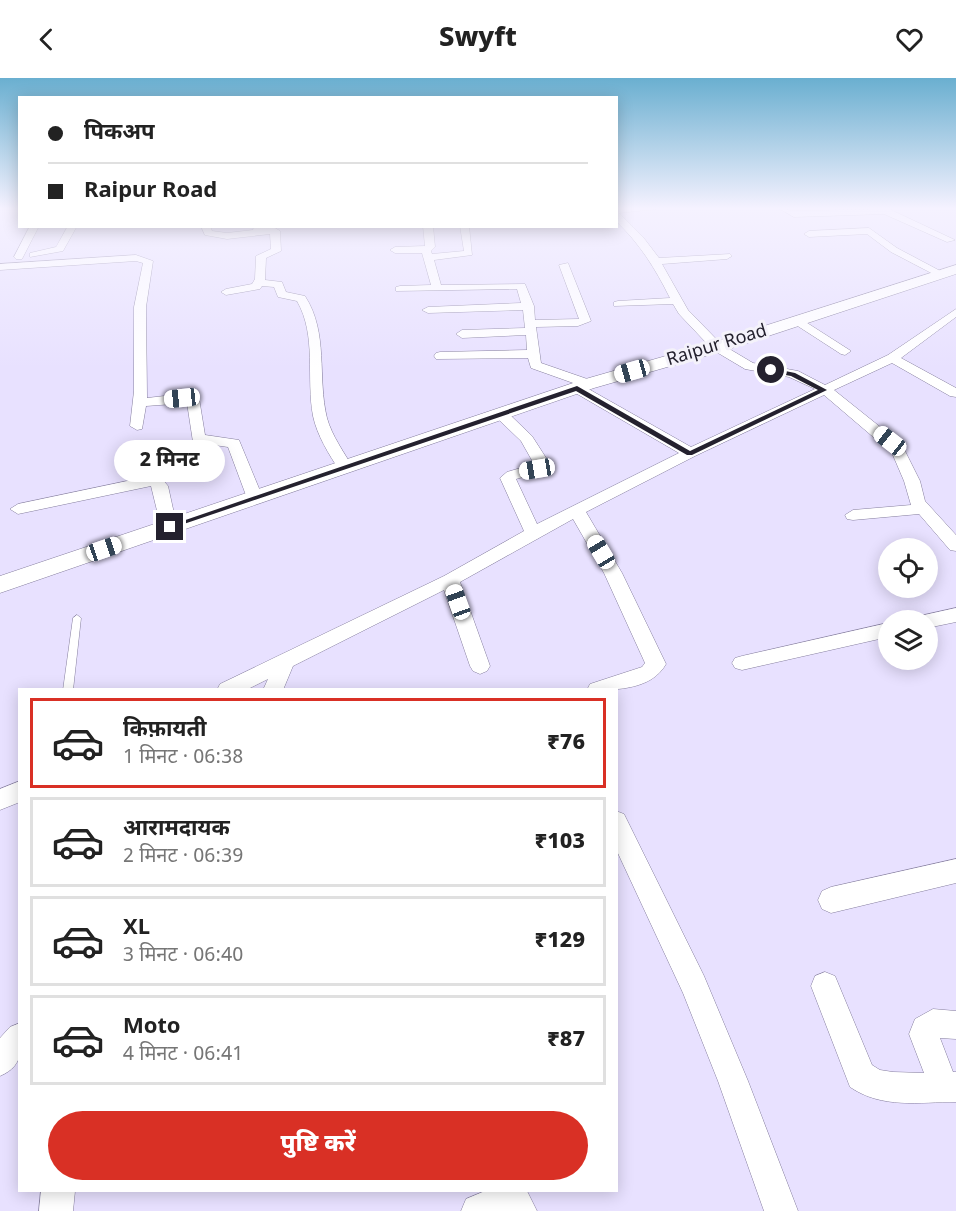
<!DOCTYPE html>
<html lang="hi">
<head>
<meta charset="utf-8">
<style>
  body { margin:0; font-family:Georgia,"Noto Sans Devanagari",serif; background:#f6f6f6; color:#222; height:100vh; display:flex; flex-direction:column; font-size:22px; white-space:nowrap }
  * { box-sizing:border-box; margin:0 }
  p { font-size:20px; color:#767676 }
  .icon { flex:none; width:33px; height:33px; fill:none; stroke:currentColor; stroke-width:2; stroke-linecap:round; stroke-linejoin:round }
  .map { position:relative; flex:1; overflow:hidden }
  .drawer { position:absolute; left:18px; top:610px; width:600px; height:504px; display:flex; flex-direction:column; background:#fff; border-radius:0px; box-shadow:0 3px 15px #0003 }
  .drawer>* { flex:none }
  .banner { position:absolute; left:18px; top:18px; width:600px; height:132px; border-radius:0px; box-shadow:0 3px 15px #0003; display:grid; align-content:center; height:132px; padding:0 30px; background:#fff }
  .tools { position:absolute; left:878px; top:460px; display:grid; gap:12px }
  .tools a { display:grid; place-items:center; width:60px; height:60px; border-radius:50%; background:#fff; box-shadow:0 3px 15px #0003; font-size:30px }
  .end { position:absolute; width:27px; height:27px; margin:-14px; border:8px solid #24212e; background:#fff; box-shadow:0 0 0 3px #fff }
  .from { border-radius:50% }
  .bubble { position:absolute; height:42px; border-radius:21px; background:#fff; box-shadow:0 3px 15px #0003; font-size:20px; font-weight:800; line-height:42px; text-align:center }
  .car { position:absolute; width:18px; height:36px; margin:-18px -9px; border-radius:8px; box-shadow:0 0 4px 2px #0007; background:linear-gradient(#fff 24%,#345 0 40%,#fff 0 76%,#345 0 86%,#fff 0) }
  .banner b { display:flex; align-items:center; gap:21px; height:57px; font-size:22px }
  .banner b+b { border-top:2px solid #e0e0e0 }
  .banner i { width:15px; height:15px; background:#222 }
  ul { padding:10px 0 0; list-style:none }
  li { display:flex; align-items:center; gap:18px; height:90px; margin:0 12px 9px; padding:0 18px; border:3px solid #e0e0e0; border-radius:0px }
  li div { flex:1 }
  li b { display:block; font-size:22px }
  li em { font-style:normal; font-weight:800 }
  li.active { border-color:#d93025 }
  li>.icon { width:54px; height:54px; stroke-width:1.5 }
  .cta { display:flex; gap:12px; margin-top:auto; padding:12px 30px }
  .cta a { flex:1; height:69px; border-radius:36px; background:#d93025; color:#fff; font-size:24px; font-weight:800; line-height:69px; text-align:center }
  header { display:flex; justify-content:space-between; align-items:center; height:78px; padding:0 30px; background:#fff; font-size:27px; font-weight:800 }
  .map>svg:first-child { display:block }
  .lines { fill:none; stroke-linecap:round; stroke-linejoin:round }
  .service-casing { stroke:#857e9e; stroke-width:1 }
  .minor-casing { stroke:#857e9e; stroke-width:1 }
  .secondary-casing { stroke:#857e9e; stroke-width:1 }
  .service { fill:#fff; fill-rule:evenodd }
  .minor { fill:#fff; fill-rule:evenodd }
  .secondary { fill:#fff; fill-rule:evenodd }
  .route { fill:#24212e }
  .labels { text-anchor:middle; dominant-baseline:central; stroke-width:6; stroke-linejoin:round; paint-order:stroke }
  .far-street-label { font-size:18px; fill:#24212e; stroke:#f4f2fa }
</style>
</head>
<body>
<header><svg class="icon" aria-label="back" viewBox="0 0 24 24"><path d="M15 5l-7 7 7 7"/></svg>Swyft<svg class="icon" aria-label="heart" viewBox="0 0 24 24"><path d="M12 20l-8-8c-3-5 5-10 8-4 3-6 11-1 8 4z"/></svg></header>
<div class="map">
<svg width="956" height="1133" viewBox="0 0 956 1133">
  <rect width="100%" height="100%" fill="#e8e1ff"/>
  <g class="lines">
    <g class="service-casing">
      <path id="service" d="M77,537L81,540L73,612H63L73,540Z"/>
    </g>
    <g class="minor-casing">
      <g id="minor">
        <path d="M616,131H656L619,135L643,159L659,180L730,176L732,178L727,181L662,186L688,232L721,266L753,285L798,293L825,307L888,277L956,231V239L901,280L956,310V319L950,318L892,285L834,312L894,360L904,371L920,403L925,423L956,457V473L950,472L919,436L853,442L847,441L845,437L853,432L911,427L904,403L892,375L824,317L695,378L586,434L622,495L666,586C651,613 613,612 587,612L590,606L642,589L645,585L604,495L573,441L460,504L490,588L487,593L480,596L473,593L470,588L444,512L293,588L283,612H263L268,601L246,612H217L220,606L444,498L524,453L500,400L507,394L534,386L521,363L496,339L494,336L496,333H506L532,358L550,386L541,394L516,401L537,446L679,375L572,313L570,310L576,306L531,290L528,280L436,281L434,278L436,275L440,274L527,272L526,257L462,260L456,256L462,252L525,250L523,232L428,235L422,232L428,229L521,225L517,211L396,213V209L400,208L431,207L422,175H395L390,172L395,169L425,168L423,148H433L435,169L431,173L432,176L464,173L460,148H469L472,177L434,182L441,207L525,206L534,228L535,242L579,241L559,187L568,185L591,243L578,248L536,249L541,285L593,303L595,306L593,309H585L691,369L815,311L789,299L745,291L713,272L679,236L673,226L614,228V224L618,223L670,220C655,190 640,166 616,143Z"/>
        <path d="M780,131L795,133L889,131L955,162L947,164L884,136L794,139Z"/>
        <path d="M30,148H39L22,181H16L14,179Z"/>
        <path d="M68,148H77L63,173L30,179V175L56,169Z"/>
        <path d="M201,148H210L212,153L227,155L253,152L254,148L275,150L280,153L281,173L266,180L265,202L282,204L286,214L305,218C329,255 317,299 327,340C332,358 344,374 353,390L350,393H340C329,377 317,357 313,338C306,300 317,258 297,223L278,219L274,209L262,208L260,211L226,217L221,214L226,211L252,206L255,201L256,178L271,171L270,156L227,161L205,157Z"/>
        <path d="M869,150L897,170L946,196L937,198L891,174L867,156L809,159L804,156L809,153Z"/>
        <path d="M136,177L153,183L146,229L147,320L182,316L199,320L205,357L239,362L263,420L261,423H249L247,420L228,369L193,364L187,325L146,328L142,351L137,352L130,348L134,313V229L143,185L136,183L0,192V186Z"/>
        <path d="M797,240L801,241L851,273L845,277L841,276L793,245L791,243Z"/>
        <path d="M151,398L163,402L168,408L177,449L175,453H163L161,449L151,408L18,436L10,431L18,426Z"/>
        <path d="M956,530V544L927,550V543H918L920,538Z"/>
        <path d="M888,545V559L742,592L735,590L732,585L735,580L742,578Z"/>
        <path d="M20,703V724L0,732V711Z"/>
        <path d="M616,733L624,736L704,898L748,1003L798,1133H764L718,1003L683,915L616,771Z"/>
        <path d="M956,781V805L831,835L822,831L818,822L822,813L831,809Z"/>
        <path d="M825,894L835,898L872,987L880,992L893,994L924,995L909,956L915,941L933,931L956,933V961L940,960L953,994H956V1024C919,1024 882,1031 850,1009L811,908L815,898Z"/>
        <path d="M20,945C20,969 26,987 0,998V960L10,949Z"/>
        <path d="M41,1113H75L73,1133H39Z"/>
        <path d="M485,1113H527L537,1133H461L466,1121Z"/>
      </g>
    </g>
    <g class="secondary-casing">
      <path id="secondary" d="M956,187V196L723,273L594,310L0,515V498L582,302L711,265Z"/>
    </g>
    <use href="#service" class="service"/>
    <use href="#minor" class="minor"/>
    <use href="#secondary" class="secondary"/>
  </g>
  <linearGradient id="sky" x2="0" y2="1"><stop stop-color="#6aafd0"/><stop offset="0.45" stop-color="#f5f2ff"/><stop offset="1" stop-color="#f5f2ff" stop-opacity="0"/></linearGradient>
  <rect width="956" height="290" fill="url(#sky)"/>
  <path class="route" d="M771,290L795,295L827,312L692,377H687L576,313L172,450L165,449L577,308L690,373L818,312L791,298L769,294Z"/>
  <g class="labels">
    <g class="far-street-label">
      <text transform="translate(717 268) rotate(-17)">Raipur Road</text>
    </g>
  </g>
</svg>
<div class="tools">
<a><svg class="icon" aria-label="locate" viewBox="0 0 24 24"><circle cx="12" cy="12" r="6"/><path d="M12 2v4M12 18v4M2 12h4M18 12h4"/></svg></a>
<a><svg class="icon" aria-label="layers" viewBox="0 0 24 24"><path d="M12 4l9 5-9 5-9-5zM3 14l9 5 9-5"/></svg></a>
</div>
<i class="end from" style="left:771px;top:292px"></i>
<i class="end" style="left:170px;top:449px"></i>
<div class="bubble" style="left:114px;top:362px;width:111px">2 मिनट</div>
<i class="car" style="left:632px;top:293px;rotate:254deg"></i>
<i class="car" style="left:182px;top:320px;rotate:264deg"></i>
<i class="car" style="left:890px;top:363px;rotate:308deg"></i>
<i class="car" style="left:537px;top:391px;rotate:260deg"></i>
<i class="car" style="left:104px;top:471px;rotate:71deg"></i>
<i class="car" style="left:601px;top:474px;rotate:329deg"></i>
<i class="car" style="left:458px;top:524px;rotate:340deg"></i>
<div class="banner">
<b><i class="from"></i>पिकअप</b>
<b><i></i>Raipur Road</b>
</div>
<section class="drawer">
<ul>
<li class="active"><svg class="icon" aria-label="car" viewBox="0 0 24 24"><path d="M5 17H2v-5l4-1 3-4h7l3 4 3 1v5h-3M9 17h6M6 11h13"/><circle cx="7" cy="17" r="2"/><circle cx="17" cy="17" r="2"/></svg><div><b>किफ़ायती</b><p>1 मिनट · 06:38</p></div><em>₹76</em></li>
<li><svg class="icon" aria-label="car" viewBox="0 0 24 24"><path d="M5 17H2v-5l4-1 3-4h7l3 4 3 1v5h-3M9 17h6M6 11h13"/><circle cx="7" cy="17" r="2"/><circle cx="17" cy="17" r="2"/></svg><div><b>आरामदायक</b><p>2 मिनट · 06:39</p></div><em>₹103</em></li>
<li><svg class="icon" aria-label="car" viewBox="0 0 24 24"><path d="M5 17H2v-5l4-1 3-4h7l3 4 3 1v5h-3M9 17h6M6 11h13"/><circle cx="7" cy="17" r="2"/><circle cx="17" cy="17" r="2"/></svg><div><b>XL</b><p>3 मिनट · 06:40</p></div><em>₹129</em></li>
<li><svg class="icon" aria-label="car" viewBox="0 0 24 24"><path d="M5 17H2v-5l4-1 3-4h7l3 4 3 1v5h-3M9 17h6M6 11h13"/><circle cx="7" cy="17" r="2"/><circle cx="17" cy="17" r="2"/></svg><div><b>Moto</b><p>4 मिनट · 06:41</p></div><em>₹87</em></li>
</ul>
<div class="cta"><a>पुष्टि करें</a></div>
</section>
</div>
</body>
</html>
